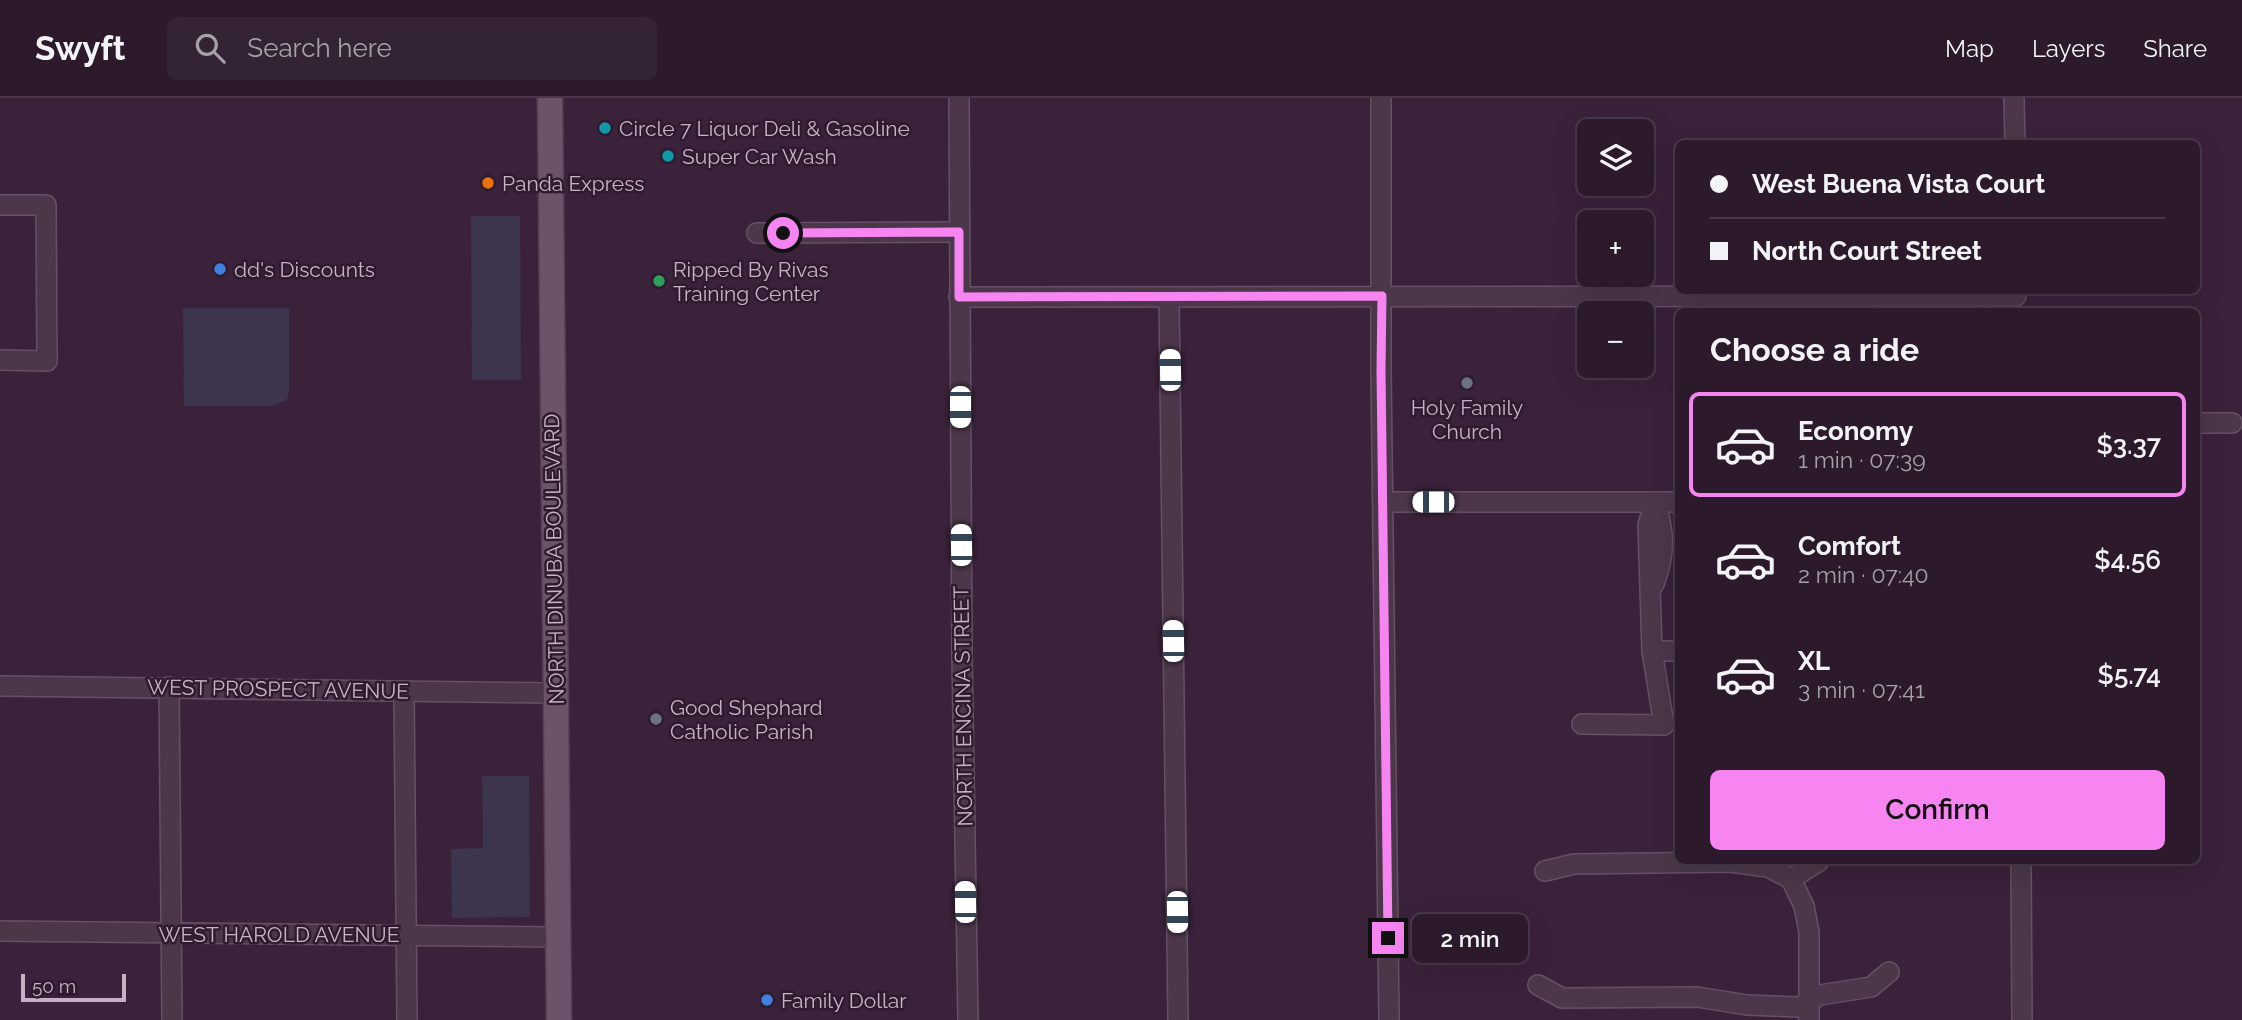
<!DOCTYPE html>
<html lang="en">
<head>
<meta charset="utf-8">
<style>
  body { margin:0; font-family:Raleway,sans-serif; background:#342334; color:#f1f3f6; height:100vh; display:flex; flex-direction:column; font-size:26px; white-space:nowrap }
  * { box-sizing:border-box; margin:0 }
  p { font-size:23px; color:#a6a1a9 }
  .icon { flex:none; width:38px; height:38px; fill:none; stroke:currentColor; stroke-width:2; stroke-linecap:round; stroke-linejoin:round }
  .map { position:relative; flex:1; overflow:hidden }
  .panel { position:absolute; left:1675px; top:210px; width:525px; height:556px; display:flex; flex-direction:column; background:#2c1a2c; border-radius:10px; box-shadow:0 7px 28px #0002,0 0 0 2px #483848 }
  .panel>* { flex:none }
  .top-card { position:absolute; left:1675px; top:42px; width:525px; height:154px; border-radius:10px; box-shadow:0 7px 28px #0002,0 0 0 2px #483848; display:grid; align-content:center; height:154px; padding:0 35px; background:#2c1a2c }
  .tools { position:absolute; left:1577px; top:21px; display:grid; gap:14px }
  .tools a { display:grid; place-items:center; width:77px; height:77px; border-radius:10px; background:#2c1a2c; box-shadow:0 7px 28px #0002,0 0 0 2px #483848; font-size:35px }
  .scale { position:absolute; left:21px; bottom:18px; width:105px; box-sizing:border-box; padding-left:7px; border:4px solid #c7b1c5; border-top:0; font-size:19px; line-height:24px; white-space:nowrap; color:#c7b1c5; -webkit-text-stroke:5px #2f1b2f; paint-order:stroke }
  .end { position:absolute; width:32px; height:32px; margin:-16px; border:9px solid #f785f1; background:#111; box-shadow:0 0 0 4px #111 }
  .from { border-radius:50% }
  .bubble { position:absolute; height:49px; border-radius:10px; background:#2c1a2c; box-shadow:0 7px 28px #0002,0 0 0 2px #483848; font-size:23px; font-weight:600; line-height:49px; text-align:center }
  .car { position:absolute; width:21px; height:42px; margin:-21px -10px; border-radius:9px; box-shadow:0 0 5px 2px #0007; background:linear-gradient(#fff 24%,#345 0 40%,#fff 0 76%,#345 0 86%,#fff 0) }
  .top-card b { display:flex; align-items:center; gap:24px; height:66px; font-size:26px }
  .top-card b+b { border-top:2px solid #483848 }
  .top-card i { width:18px; height:18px; background:#f1f3f6 }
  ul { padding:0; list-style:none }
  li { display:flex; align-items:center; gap:21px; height:105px; margin:0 14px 10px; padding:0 21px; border:4px solid transparent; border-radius:10px }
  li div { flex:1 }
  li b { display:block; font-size:26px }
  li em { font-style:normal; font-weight:600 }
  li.current { border-color:#f785f1 }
  li>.icon { width:63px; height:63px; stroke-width:1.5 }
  h2 { padding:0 35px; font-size:32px; line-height:84px }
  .action { display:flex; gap:14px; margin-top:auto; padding:14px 35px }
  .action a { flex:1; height:80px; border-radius:10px; background:#f785f1; color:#111; font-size:28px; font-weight:600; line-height:80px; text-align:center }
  header { display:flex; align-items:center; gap:42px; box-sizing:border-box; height:98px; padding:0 35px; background:#2c1a2c; border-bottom:2px solid #483848 }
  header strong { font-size:33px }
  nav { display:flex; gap:38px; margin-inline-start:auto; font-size:24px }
  .search { width:490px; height:63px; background:#342334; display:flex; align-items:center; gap:18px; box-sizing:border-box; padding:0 24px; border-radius:10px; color:#a6a1a9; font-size:26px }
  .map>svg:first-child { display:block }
  .green { fill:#3c354d }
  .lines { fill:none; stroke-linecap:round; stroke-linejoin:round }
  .minor-casing { stroke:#655165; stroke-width:22 }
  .major-casing { stroke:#543f53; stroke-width:27 }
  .minor { stroke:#4b364a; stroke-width:19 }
  .major { stroke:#6b546a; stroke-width:24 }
  .route { stroke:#f785f1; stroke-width:9 }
  .culture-dot { fill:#0f9aa8; stroke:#2f1b2f; stroke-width:2.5 }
  .food-dot { fill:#e8710a; stroke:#2f1b2f; stroke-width:2.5 }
  .shop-dot { fill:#3f7fe0; stroke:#2f1b2f; stroke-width:2.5 }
  .leisure-dot { fill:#2e9e5b; stroke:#2f1b2f; stroke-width:2.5 }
  .worship-dot { fill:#6b7280; stroke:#2f1b2f; stroke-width:2.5 }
  .labels { text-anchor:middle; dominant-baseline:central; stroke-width:5; stroke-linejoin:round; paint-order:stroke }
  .poi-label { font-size:21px; fill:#c7b1c5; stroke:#2f1b2f; text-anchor:start }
  .street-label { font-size:21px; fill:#c7b1c5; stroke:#2f1b2f }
</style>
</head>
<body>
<header>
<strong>Swyft</strong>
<div class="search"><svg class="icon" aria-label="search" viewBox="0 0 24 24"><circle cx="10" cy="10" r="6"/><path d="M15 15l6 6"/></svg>Search here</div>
<nav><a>Map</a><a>Layers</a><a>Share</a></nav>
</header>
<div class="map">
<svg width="2242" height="922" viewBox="0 0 2242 922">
  <rect width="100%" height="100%" fill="#3a223a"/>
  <g class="green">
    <path d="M471,118H520L521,282H472Z"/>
    <path d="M183,210H289V293L287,302L272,308H184Z"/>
    <path d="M482,678H529L530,819L452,820L451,751L483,750Z"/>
  </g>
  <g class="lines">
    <g class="minor-casing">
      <g id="minor">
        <path d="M959,0L962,557L968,922"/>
        <path d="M1381,0V272L1389,922"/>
        <path d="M2014,0L2015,46"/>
        <path d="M0,107H46L47,263L0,262"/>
        <path d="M757,135L959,134"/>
        <path d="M959,199L2016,198"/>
        <path d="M1169,200L1178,922"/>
        <path d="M2196,325H2232"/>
        <path d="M1383,404H1678"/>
        <path d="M1654,486C1665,455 1665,436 1655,404"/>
        <path d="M1652,553H1678"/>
        <path d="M0,588L555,595"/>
        <path d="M169,589L172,922"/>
        <path d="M404,593L407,922"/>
        <path d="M1582,626L1664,627L1652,553L1648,427L1655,404"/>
        <path d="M2021,763L2022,922"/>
        <path d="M1545,773L1574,766L1730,764L1768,769L1791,781"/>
        <path d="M1791,781L1804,808L1809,834V922"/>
        <path d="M1791,781L1819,763"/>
        <path d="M0,833L558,839"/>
        <path d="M1538,887L1562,900L1697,899L1747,907L1800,909L1820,897L1871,889L1889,874"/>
      </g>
    </g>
    <g class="major-casing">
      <path id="major" d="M550,0L559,922"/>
    </g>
    <use href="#minor" class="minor"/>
    <use href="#major" class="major"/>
  </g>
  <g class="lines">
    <path class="route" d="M783,135L959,134V199L1382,198L1381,272L1388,840"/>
  </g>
  <g class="culture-dot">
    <circle cx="605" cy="30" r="7"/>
    <circle cx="668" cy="58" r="7"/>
  </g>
  <circle class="food-dot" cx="488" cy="85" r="7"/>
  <g class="shop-dot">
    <circle cx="220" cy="171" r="7"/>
    <circle cx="767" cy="902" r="7"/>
  </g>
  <circle class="leisure-dot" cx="659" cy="183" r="7"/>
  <g class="worship-dot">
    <circle cx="1467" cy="285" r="7"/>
    <circle cx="656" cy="621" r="7"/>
  </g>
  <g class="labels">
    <g class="poi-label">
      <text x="619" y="30">Circle 7 Liquor Deli &amp; Gasoline</text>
      <text x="682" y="58">Super Car Wash</text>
      <text x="502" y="85">Panda Express</text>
      <text x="234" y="171">dd's Discounts</text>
      <text x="673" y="171">Ripped By Rivas<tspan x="673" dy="24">Training Center</tspan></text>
      <text x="1467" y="309" text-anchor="middle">Holy Family<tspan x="1467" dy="24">Church</tspan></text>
      <text x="670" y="609">Good Shephard<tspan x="670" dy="24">Catholic Parish</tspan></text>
      <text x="781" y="902">Family Dollar</text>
    </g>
    <g class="street-label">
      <text transform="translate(554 461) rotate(-91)">NORTH DINUBA BOULEVARD</text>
      <text transform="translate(278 591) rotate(1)">WEST PROSPECT AVENUE</text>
      <text transform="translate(963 608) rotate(-91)">NORTH ENCINA STREET</text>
      <text x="279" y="836">WEST HAROLD AVENUE</text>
    </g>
  </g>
</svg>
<div class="tools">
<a><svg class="icon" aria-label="layers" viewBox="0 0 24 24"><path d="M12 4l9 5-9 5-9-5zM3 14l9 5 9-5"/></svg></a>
<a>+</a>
<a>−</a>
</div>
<div class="scale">50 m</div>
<i class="end from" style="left:783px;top:135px"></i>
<i class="end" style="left:1388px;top:840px"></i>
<div class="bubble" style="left:1412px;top:816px;width:116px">2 min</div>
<i class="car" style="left:1170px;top:272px;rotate:359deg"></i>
<i class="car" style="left:960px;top:309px;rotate:180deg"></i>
<i class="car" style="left:1433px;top:404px;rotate:270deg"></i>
<i class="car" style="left:961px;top:447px;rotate:359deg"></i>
<i class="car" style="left:1173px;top:543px;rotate:359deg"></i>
<i class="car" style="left:965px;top:804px;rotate:359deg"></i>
<i class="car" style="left:1177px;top:814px;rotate:179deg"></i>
<div class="top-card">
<b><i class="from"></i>West Buena Vista Court</b>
<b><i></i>North Court Street</b>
</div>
<section class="panel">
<h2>Choose a ride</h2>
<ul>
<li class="current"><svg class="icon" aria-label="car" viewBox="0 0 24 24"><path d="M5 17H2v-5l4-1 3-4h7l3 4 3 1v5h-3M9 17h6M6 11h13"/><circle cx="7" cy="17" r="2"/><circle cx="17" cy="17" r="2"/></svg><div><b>Economy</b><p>1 min · 07:39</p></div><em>$3.37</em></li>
<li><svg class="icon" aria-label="car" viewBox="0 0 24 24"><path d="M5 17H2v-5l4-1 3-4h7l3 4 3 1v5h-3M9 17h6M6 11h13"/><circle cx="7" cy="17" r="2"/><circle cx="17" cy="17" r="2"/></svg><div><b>Comfort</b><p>2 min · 07:40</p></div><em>$4.56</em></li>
<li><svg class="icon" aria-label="car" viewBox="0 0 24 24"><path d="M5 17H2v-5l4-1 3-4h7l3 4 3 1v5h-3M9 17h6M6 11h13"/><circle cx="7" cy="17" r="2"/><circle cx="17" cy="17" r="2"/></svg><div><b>XL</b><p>3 min · 07:41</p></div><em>$5.74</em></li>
</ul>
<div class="action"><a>Confirm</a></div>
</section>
</div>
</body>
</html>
